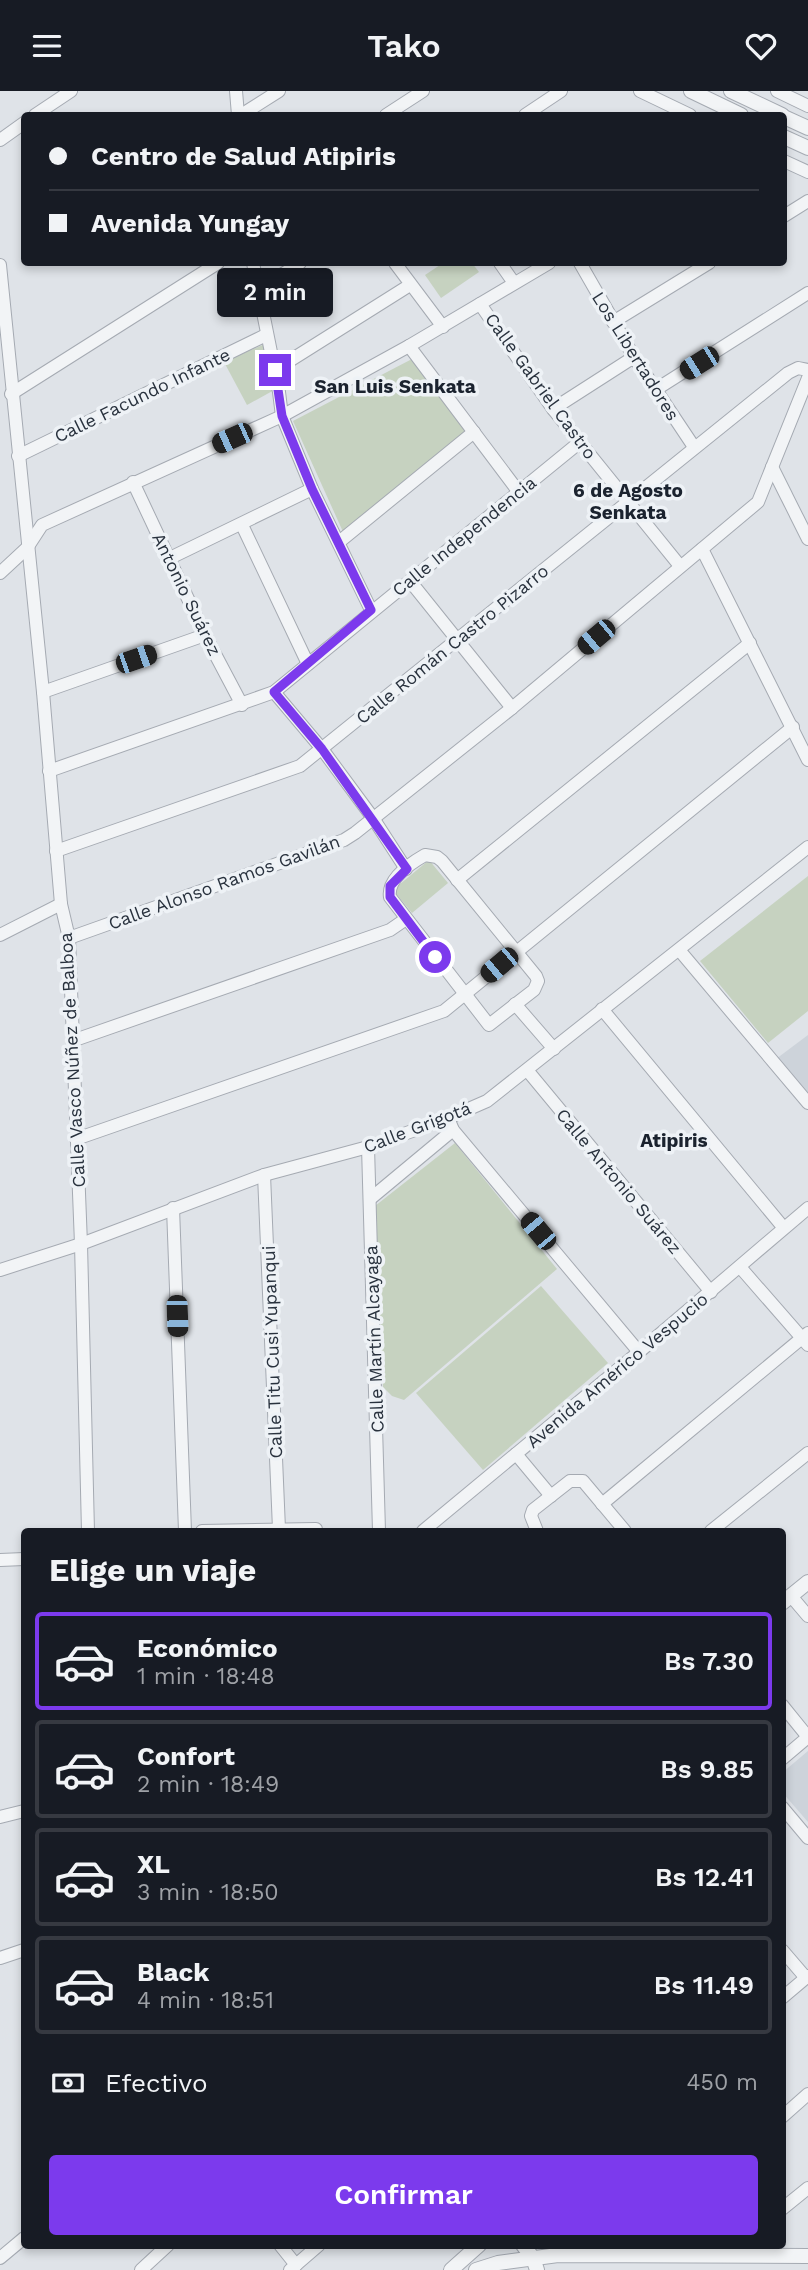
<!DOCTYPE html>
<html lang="es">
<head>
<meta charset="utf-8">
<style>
  body { margin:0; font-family:"Work Sans",sans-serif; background:#242831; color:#f1f3f6; height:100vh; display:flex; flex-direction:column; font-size:26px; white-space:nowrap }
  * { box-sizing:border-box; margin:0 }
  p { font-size:23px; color:#9ea1a6 }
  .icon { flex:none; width:38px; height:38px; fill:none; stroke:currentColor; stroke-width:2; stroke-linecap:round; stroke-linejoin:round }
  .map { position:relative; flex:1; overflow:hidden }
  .details { position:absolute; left:21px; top:1437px; width:765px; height:721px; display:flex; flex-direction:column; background:#171b24; border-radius:7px; box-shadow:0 4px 10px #0003 }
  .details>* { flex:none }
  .guide { position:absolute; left:21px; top:21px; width:766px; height:154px; border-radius:7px; box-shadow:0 4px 10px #0003; display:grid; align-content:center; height:154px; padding:0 28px; background:#171b24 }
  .end { position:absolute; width:32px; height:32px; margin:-16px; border:9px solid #7c3aed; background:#fff; box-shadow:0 0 0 4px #fff }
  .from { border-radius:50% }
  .bubble { position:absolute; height:49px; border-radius:7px; background:#171b24; box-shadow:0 4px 10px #0003; font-size:23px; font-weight:600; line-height:49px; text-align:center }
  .car { position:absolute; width:21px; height:42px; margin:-21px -10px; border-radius:9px; box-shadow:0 0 5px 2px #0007; background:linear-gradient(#222 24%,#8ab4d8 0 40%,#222 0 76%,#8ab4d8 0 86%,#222 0) }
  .guide b { display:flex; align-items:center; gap:24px; height:66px; font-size:26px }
  .guide b+b { border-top:2px solid #363941 }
  .guide i { width:18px; height:18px; background:#f1f3f6 }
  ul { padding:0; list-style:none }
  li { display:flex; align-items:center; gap:21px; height:98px; margin:0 14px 10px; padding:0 14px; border:4px solid #363941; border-radius:7px }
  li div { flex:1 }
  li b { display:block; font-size:26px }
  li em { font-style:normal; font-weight:600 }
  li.selected { border-color:#7c3aed }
  li>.icon { width:63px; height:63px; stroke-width:1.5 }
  h2 { padding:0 28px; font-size:32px; line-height:84px }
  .pay { display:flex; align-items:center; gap:18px; height:77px; padding:0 28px; font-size:26px }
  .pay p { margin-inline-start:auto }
  .cta { display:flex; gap:14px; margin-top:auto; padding:14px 28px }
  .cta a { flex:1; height:80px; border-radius:7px; background:#7c3aed; color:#fff; font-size:28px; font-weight:600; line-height:80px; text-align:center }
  header { display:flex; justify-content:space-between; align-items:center; height:91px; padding:0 28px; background:#171b24; font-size:32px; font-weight:600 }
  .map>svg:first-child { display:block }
  .built { fill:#cdd3da }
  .green { fill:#c6d2c0 }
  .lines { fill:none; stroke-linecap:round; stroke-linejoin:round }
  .minor-casing { stroke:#a5aab2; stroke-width:14 }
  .tertiary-casing { stroke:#a5aab2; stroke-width:16 }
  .minor { stroke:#f2f4f6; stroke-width:12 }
  .tertiary { stroke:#f2f4f6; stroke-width:14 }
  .route { stroke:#7c3aed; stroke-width:9 }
  .labels { text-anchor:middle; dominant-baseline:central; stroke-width:7; stroke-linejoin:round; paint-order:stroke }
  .street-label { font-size:18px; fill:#29323e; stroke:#eef2f6 }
  .neighbourhood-label { font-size:19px; font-weight:bold; fill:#1b232f; stroke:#eef2f6 }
</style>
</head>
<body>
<header><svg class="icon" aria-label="menu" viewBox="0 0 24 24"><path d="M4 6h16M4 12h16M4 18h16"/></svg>Tako<svg class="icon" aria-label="heart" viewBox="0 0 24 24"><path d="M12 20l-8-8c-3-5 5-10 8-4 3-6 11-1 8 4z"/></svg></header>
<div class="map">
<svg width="808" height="2179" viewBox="0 0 808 2179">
  <rect width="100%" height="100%" fill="#dfe3e8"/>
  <g class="built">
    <path d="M808,944V1005L776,968Z"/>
    <path d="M808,1660V1731L782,1701V1682Z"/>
  </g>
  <g class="green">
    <path d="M443,172H472L479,181L441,207L425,184Z"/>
    <path d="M267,252L276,298L247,314L224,271Z"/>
    <path d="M412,268L467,340L344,443L293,330Z"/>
    <path d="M429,769L448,792L412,822L393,799Z"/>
    <path d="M808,785V920L768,952L700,870Z"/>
    <path d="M455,1052L557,1178L404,1309L392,1305L383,1296L375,1115Z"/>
    <path d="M541,1195L608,1272L483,1379L416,1302Z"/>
  </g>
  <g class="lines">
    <g class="minor-casing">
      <g id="minor">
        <path d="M236,0L238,24"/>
        <path d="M640,0L690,24"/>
        <path d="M777,0L808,15"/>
        <path d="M35,24L71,0"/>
        <path d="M241,24L279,0"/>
        <path d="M386,24L423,0"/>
        <path d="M525,24L561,0"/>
        <path d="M0,49L24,32"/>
        <path d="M784,70L808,81"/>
        <path d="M784,125L808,110"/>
        <path d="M253,172L279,301L282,325L312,398L371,519"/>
        <path d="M395,172L443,236"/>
        <path d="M500,172L514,192"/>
        <path d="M580,172L634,266L694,356"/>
        <path d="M0,174L43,601L61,813L69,847L81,1153L88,1440"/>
        <path d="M258,199L300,172"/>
        <path d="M480,213L553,318L680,475"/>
        <path d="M613,231L709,172"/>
        <path d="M409,255L518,400"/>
        <path d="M275,279L410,194"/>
        <path d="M655,299L808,202"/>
        <path d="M11,303L218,172"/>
        <path d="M553,318L634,266"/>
        <path d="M18,365L266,244"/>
        <path d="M772,376L808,448"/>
        <path d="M133,391L205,544L242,614"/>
        <path d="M242,434L308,573"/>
        <path d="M339,451L474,341"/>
        <path d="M702,458L808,669"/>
        <path d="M170,467L312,398"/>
        <path d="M0,482L27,457L42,434L282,325L409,255L549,172"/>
        <path d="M410,490L512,617"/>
        <path d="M43,601L205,544"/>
        <path d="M274,601L322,658L373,727L406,778"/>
        <path d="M49,680L274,601L580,351"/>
        <path d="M56,760L300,675L788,282L798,277L808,279"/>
        <path d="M425,764L437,766L442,770L536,885L538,890L534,899L489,934L390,806C387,788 411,772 425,764Z"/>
        <path d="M457,789L750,552"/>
        <path d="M0,844L61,813"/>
        <path d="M69,847L344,749L355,742L512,617L758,411L808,287"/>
        <path d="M680,860L808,1012"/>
        <path d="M515,913L554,958"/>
        <path d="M602,918L783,1136"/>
        <path d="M72,950L390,839L406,828"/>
        <path d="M527,979L711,1201"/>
        <path d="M448,1027L453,1039L639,1261"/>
        <path d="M76,1048L444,920L793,636"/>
        <path d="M368,1056L379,1440"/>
        <path d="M264,1084L279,1438"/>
        <path d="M370,1108L453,1039"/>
        <path d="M173,1117L185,1440"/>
        <path d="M740,1176L808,1254"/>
        <path d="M0,1179L81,1153L264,1084L368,1056L448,1027L487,1010L808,756"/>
        <path d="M516,1363L551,1405"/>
        <path d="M602,1413L808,1242"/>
        <path d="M202,1440L316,1438V1440"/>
        <path d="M423,1440L639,1261L808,1117"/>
        <path d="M537,1440L531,1425L533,1419L570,1390H583L625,1440"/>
        <path d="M711,1440L808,1362"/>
        <path d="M0,1469L24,1468"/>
        <path d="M791,1505L808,1525"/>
        <path d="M782,1614L808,1646"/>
        <path d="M782,1668L808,1646"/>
        <path d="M782,1716L808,1747"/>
        <path d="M0,1726L24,1720"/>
        <path d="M782,1859L806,1887"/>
        <path d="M0,1867L24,1859"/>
        <path d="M782,1907L808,1885"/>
        <path d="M782,2026L808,2003"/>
        <path d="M782,2118L808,2097"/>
        <path d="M280,2154L296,2174"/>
        <path d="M0,2167L24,2147"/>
        <path d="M141,2179L168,2154"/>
        <path d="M290,2179L319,2154"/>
      </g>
    </g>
    <g class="tertiary-casing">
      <g id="tertiary">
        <path d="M691,0L741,24"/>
        <path d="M731,0L782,24"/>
        <path d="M784,26L808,37"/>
        <path d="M784,46L808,57"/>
        <path d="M782,1512L808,1491"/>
        <path d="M523,2154L533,2167L537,2179"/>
        <path d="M451,2179L479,2154"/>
        <path d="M476,2179L498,2172L558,2164L808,2165"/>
      </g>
    </g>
    <use href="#minor" class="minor"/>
    <use href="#tertiary" class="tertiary"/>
  </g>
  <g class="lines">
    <path class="route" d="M275,279L282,325L312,398L371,519L274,601L322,658L407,778L390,795V806L435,866"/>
  </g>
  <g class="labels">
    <g class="street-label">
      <text transform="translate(636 265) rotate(58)">Los Libertadores</text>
      <text transform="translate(541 295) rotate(54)">Calle Gabriel Castro</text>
      <text transform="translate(142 304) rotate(-26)">Calle Facundo Infante</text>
      <text transform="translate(464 445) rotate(-39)">Calle Independencia</text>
      <text transform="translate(187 503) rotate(64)">Antonio Suárez</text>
      <text transform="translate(452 553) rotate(-39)">Calle Román Castro Pizarro</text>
      <text transform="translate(224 791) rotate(-20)">Calle Alonso Ramos Gavilán</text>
      <text transform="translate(72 969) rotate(-93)">Calle Vasco Núñez de Balboa</text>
      <text transform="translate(417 1036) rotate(-21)">Calle Grigotá</text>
      <text transform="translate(619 1090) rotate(50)">Calle Antonio Suárez</text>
      <text transform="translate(374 1248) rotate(-92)">Calle Martín Alcayaga</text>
      <text transform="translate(272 1261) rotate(-92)">Calle Titu Cusi Yupanqui</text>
      <text transform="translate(617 1279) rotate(-40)">Avenida Américo Vespucio</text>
    </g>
    <g class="neighbourhood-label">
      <text x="395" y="295">San Luis Senkata</text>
      <text x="628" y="399">6 de Agosto<tspan x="628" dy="22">Senkata</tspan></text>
      <text x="674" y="1049">Atipiris</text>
    </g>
  </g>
</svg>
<i class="end from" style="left:435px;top:866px"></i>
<i class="end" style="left:275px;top:279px"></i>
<div class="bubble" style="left:217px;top:177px;width:116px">2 min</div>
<i class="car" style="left:699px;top:272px;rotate:238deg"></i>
<i class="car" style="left:232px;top:347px;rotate:246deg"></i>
<i class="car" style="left:596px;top:546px;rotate:230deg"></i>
<i class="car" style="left:136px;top:568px;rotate:71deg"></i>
<i class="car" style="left:499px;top:874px;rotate:230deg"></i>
<i class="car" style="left:538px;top:1140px;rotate:320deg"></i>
<i class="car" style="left:177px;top:1225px;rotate:178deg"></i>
<div class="guide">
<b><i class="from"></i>Centro de Salud Atipiris</b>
<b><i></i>Avenida Yungay</b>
</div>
<section class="details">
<h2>Elige un viaje</h2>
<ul>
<li class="selected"><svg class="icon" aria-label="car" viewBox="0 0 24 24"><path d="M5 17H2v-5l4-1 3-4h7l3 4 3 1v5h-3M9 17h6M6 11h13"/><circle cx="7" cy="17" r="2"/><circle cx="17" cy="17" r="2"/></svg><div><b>Económico</b><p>1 min · 18:48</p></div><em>Bs 7.30</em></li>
<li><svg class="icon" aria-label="car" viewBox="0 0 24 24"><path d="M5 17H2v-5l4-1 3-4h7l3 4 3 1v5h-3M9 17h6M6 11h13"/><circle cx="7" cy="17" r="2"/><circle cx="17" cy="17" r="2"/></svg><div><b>Confort</b><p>2 min · 18:49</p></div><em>Bs 9.85</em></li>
<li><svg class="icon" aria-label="car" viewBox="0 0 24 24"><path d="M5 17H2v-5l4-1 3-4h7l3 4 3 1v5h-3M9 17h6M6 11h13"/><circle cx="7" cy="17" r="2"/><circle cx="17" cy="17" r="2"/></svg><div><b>XL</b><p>3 min · 18:50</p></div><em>Bs 12.41</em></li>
<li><svg class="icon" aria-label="car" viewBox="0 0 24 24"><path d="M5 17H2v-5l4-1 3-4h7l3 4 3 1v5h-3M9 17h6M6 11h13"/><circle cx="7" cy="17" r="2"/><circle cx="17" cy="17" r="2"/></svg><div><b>Black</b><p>4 min · 18:51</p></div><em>Bs 11.49</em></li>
</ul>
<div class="pay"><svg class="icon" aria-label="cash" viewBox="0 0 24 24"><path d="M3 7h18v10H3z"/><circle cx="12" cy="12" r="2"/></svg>Efectivo<p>450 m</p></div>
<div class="cta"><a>Confirmar</a></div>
</section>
</div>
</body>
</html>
